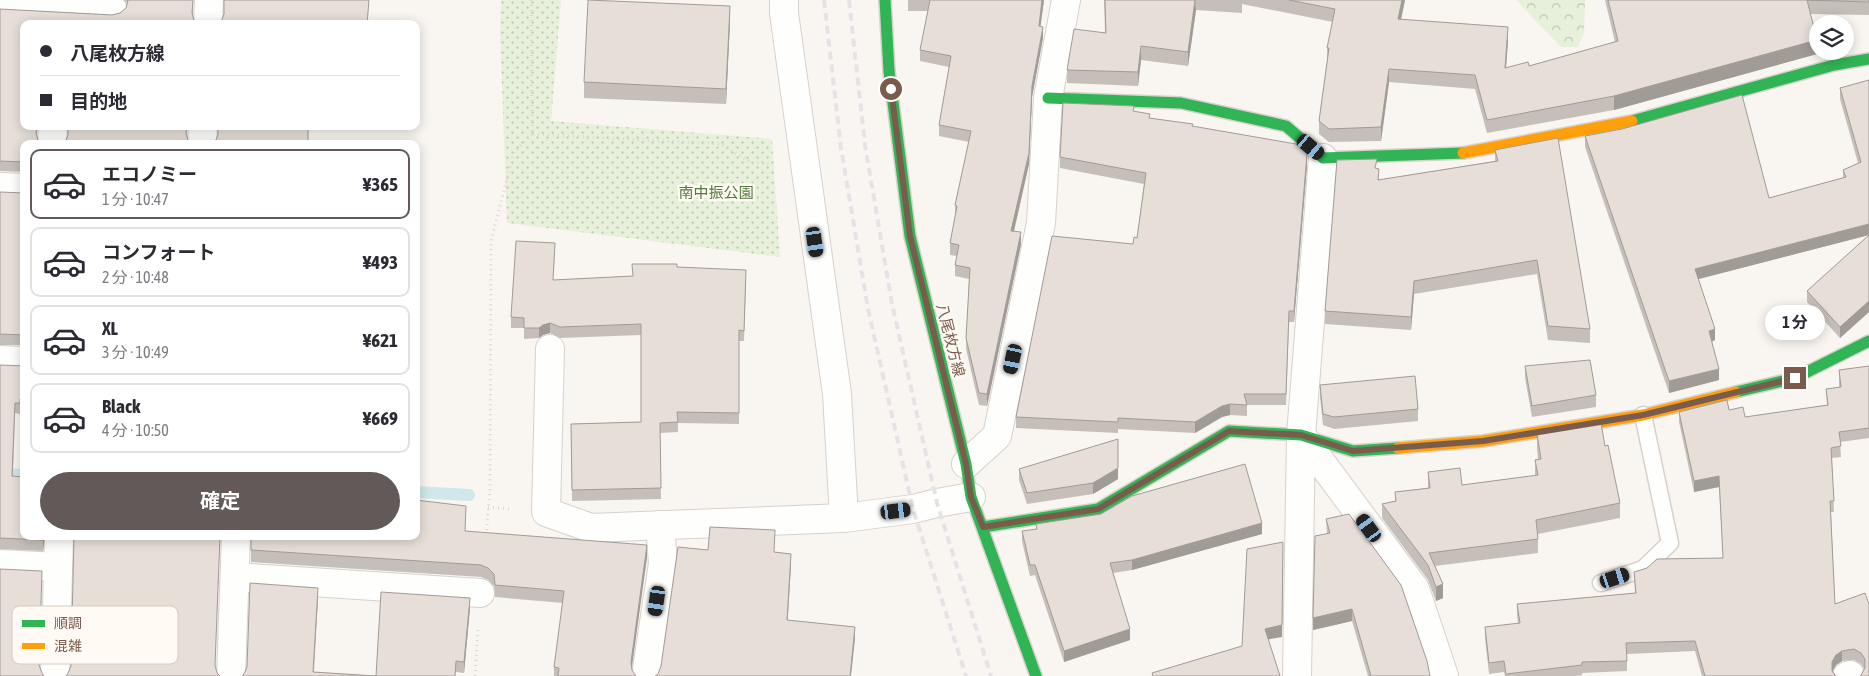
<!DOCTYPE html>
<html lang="ja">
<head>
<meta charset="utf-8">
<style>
  body { margin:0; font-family:"Asap Condensed","Noto Sans JP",sans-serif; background:#f2f2f3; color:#2b2b33; height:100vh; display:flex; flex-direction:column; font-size:19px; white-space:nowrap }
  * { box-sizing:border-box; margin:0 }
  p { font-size:16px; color:#7c7c81 }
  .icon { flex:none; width:28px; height:28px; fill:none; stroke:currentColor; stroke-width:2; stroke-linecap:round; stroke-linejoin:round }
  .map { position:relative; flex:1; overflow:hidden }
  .drawer { position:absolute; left:20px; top:140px; width:400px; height:400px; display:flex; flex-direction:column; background:#fff; border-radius:10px; box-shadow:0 2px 12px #0003 }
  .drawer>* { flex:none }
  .banner { position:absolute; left:20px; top:20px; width:400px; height:110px; border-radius:10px; box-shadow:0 2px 12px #0003; display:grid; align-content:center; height:110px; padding:0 20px; background:#fff }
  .fabs { position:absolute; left:1809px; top:15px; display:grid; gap:10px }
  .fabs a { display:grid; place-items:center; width:45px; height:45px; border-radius:50%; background:#fff; box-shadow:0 2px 12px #0003; font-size:25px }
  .end { position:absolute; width:22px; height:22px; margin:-11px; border:6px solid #7a5c4d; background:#fff; box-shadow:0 0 0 2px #fff }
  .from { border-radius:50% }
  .bubble { position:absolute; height:35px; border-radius:18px; background:#fff; box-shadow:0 2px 12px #0003; font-size:16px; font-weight:700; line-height:35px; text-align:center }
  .car { position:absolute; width:15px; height:30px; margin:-15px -8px; border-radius:6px; box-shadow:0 0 4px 1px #0007; background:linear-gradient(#222 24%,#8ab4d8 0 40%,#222 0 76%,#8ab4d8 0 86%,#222 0) }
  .banner b { display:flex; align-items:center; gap:18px; height:48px; font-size:19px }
  .banner b+b { border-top:1px solid #e1e1e2 }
  .banner i { width:12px; height:12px; background:#2b2b33 }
  ul { padding:9px 0 0; list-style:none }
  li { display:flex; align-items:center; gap:15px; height:70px; margin:0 10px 8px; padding:0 10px; border:2px solid #e1e1e2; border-radius:10px }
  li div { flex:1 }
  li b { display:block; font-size:19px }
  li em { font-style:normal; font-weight:700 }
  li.active { border-color:#625958 }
  li>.icon { width:45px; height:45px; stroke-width:1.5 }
  .cta { display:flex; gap:10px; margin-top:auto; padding:10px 20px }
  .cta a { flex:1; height:58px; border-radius:30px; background:#625958; color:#fff; font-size:20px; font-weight:700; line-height:58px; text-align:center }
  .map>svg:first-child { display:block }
  .forest { fill:url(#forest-crowns) }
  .park { fill:url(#park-dots) }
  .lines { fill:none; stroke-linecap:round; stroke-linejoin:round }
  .stream { stroke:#d0e8ea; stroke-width:12 }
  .lane-casing { stroke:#d7d1cb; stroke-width:19 }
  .street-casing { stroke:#d7d1cb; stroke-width:30 }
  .fast-casing { stroke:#d9d2cb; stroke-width:14 }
  .slow-casing { stroke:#d9d2cb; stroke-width:14 }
  .path { stroke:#dcd5d0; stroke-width:3; stroke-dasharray:1 4; stroke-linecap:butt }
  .lane { stroke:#fefefd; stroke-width:16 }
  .street { stroke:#fefefd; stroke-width:28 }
  .fast { stroke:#30b455; stroke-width:11 }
  .slow { stroke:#ff9f0a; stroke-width:11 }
  .rail { stroke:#e6e3e7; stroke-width:4; stroke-dasharray:8 5; stroke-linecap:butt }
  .wall { fill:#c6bfb9 }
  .shaded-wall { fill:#a19b96 }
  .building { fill:#e6ded7; stroke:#a19b96 }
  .route { stroke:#7a5c4d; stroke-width:6 }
  .labels { text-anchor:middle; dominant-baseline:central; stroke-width:5; stroke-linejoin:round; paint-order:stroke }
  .park-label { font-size:15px; fill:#537a41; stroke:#fffaf3 }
  .street-label { font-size:15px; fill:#7a5c4d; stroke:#fffaf3 }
  .key { fill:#fffaf3; stroke:#d7cbc1; stroke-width:1 }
  .key-label { font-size:14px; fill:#7a5c4d }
</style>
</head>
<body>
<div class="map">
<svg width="1869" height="676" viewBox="0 0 1869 676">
  <defs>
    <pattern id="forest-crowns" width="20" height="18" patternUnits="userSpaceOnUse" patternTransform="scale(1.25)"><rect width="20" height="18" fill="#e7f0db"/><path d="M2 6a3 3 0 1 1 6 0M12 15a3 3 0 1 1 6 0" fill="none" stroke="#c0c6b4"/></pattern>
    <pattern id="park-dots" width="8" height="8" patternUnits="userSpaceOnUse" patternTransform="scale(1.25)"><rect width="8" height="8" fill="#e7f0db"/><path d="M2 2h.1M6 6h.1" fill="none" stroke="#c0c6b4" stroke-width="1.8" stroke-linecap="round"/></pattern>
  </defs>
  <rect width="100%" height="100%" fill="#f9f5f0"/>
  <path class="forest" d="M1516,0H1585L1584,33L1578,47H1561Z"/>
  <path class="park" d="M501,0H561L551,121L772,139L780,257L507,223L500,29Z"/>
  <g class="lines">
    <g class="stream">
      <path d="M0,474L24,475"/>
      <path d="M416,492L469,495"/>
    </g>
    <g class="lane-casing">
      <path id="lane" d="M1601,583L1643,569L1670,543L1643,415"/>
    </g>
    <g class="street-casing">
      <g id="street">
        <path d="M784,0V13L837,394L844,518"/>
        <path d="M0,4L113,10"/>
        <path d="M208,24L209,0"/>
        <path d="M52,144L53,126"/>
        <path d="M202,144L203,126"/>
        <path d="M0,187L24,188"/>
        <path d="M550,349L546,512L591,528L844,518L913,509L937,503L971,497"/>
        <path d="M0,360L24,361"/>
        <path d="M1301,435L1415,589L1444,676"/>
        <path d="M966,464L997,436L1041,223L1048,98L1066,0"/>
        <path d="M0,564L58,567"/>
        <path d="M235,577L480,593"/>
        <path d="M55,676L59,536"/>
        <path d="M231,676L236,536"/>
        <path d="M646,676L663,563L660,525"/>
        <path d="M1297,676L1301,435L1323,158"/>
        <path d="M1847,676L1850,675"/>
      </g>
    </g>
    <g class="fast-casing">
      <g id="fast">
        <path d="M885,0L889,71L910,236L966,464L971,497L1036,676"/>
        <path d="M1048,98L1181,103L1286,126L1323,158L1463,153"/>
        <path d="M1632,121L1834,65L1869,59"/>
        <path d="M1736,392L1795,378L1869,341"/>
        <path d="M983,527L1098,509L1229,431L1301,435L1353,451L1398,448"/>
      </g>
    </g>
    <g class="slow-casing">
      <g id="slow">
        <path d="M1463,153L1632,121"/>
        <path d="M1398,448L1483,441L1643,415L1736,392"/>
      </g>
    </g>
    <g class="path">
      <path d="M531,0L532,134L721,144L752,163L771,164"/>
      <path d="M488,507L510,509"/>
      <path d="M486,535L490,491L491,241L514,152L532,134"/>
      <path d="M475,676L478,628"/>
    </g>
    <use href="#lane" class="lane"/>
    <use href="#street" class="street"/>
    <use href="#fast" class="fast"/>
    <use href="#slow" class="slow"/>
    <g class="rail">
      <path d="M824,0L841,148L868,309L913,509L966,676"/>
      <path d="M849,0L865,145L892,304L937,503L991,676"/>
    </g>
  </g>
  <g class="wall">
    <path d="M124,0H193V15L24,24V126H37V135L24,144V172L0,171V9L112,15L120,13L126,8L127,5V3Z"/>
    <path d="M908,0H1044L1040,27L1043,38L1032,97L1029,164L1014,232L1021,244L987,406L979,405L966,349L969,279L955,276V265L957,256L950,255V243L955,217V205L969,142L939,136V125L949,67L920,61V50L928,11H908Z"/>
    <path d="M1104,0H1405L1401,20L1508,41L1506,68L1529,66L1615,42L1605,0H1869V15L1810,14L1817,54L1614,110L1487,133L1475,89L1389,82L1381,141L1329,142L1319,134V121L1327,61V48L1333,22L1242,4V13L1196,10L1188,66L1141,60L1138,86L1067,83V70L1105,33Z"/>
    <path d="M730,22L726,104L584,98V82Z"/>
    <path d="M1869,80V235L1698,279L1715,340L1712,342L1719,380L1669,393L1585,147V136L1769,198L1843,178V170L1858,163L1840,99V88Z"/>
    <path d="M1134,111L1150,118L1193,126L1307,165L1294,322H1289L1286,405H1247V416L1230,415L1222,417L1195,433L1118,429V433L1016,428V417L1137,238L1144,184L1060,168V157Z"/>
    <path d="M1495,150L1590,329V343L1548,340L1537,274L1414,294L1411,330L1325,324V311L1377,169L1379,180L1495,161Z"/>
    <path d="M0,192L24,193V345H0Z"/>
    <path d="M1869,235V312L1840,338L1807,302V291Z"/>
    <path d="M555,254L553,280L632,276L677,267L746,281L744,341H739V424L678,423V432L660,433L661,499L572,501L571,424L641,422V335L560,338L550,333L543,335L539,338L524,339V328H511V317Z"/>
    <path d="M0,365L24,366V409H20V414L15,413L13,476L24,536H45L43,551L0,549Z"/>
    <path d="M1525,366L1596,395V407L1532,417L1525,378Z"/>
    <path d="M1869,366V438L1840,442L1841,457L1832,458L1834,512H1831L1835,604L1865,593L1869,676L1861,675L1864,669L1861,664L1854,660L1842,661L1836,665L1833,671L1836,676H1702L1695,651L1627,654V671L1582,673V675L1576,676H1505L1504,672L1489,674L1485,638V627L1518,624L1517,615V604L1635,593L1634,572L1723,558L1719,487L1694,492L1679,422V412L1729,410L1745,417L1827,405L1826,389L1839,387V370Z"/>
    <path d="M1320,385L1418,409V421L1334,429L1323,425L1320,397Z"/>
    <path d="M1537,434L1605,446L1620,503V518L1538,534V553L1435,566L1443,598L1436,601L1428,580L1382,518V504L1395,501V492L1428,488V472L1462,485L1535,476V460L1538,459L1537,448Z"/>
    <path d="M1019,469L1118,479L1093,494L1027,504L1019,480Z"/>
    <path d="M1326,519L1430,676H1368L1352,621L1313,630L1327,533Z"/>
    <path d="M1036,524L1262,534L1132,570L1113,573L1130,640L1064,662L1035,575L1030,576L1022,541V531L1036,530Z"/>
    <path d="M465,531L647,557L631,668L632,670L636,676H554V667L563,603L495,597L494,586L488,580L481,577L251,562V536Z"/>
    <path d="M318,598L314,672L376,676L470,608L464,673L456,672L455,676H242Z"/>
  </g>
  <g class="shaded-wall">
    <path d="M1042,0H1044L1039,38V26Z"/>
    <path d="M1195,0L1196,10L1188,66V52Z"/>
    <path d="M1402,0H1405L1398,33V19Z"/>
    <path d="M730,6V22L726,104V89Z"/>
    <path d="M1043,27V38L1032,97L1029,164L1011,243V231L1032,86Z"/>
    <path d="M1508,27V41L1505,81V68Z"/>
    <path d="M1817,40V54L1614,110V96Z"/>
    <path d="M1141,46V60L1138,86V72Z"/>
    <path d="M1389,69V82L1381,141V127Z"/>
    <path d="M1307,154V165L1294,322V311Z"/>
    <path d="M1869,224V235L1695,280V269Z"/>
    <path d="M1021,232V244L987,406V394Z"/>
    <path d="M1414,281V294L1411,330V317Z"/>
    <path d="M1869,301V312L1840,338V327Z"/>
    <path d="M550,323V333L543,335L539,338V328L543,325Z"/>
    <path d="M1715,329V340L1709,342V331Z"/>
    <path d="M1719,369V380L1669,393V381Z"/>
    <path d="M1230,404V415L1222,417L1195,433V422L1222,406Z"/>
    <path d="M1118,468V479L1093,494V483Z"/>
    <path d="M1719,476V487L1694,492V481Z"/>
    <path d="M1262,523V534L1132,570V560Z"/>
    <path d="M43,536H45L43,551Z"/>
    <path d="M647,545V557L631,674V662Z"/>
    <path d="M1283,553L1282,637L1265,640V629Z"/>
    <path d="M791,554V566L787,632V620Z"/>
    <path d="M1443,584V598L1436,601V587Z"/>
    <path d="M318,588V598L313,676Z"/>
    <path d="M470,598V608L464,673V662Z"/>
    <path d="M1352,609V621L1313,630V618Z"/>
    <path d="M855,627V639L851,676H850Z"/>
    <path d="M1130,629V640L1064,662V651Z"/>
    <path d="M1842,651V661L1836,665L1832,672V662L1836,655Z"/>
  </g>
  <g class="building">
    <path d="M128,0H193L192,13L194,20L197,24H24V126H37L36,133L38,140L41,144H24V162L0,161V9L112,15L120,13L126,8Z"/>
    <path d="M224,0H369L367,24H219L221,22L224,14Z"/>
    <path d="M588,0L730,6L726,89L584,82Z"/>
    <path d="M930,0H1042L1039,26L1043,27L1032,86L1029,153L1011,231L1021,232L987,394L979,393L966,338L970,268L955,265L959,245L950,243L957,206L955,205L971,131L939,125L951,56L920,50Z"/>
    <path d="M1105,0H1195L1188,52L1141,46L1138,72L1067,70L1074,29L1106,33Z"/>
    <path d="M1289,0H1402L1398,19L1508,27L1505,68L1528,62L1529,66L1618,41L1608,0H1869V2L1807,0L1817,40L1614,96L1487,120L1475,75L1389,69L1381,127L1329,129L1319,121L1329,48H1327L1335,9Z"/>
    <path d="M1869,80V224L1695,269L1715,329L1709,331L1719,369L1669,381L1585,136L1622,129L1742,95L1769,198L1846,177L1843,170L1861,162L1840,88Z"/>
    <path d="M1063,103L1134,106L1133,111L1150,114L1149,118L1193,124L1192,126L1296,144L1307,154L1294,311H1289L1286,394H1244L1247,405L1230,404L1222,406L1195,422L1118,418V422L1016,417L1052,236L1133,244L1134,237L1137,238L1146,173L1060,157Z"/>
    <path d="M68,126H187L186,133L188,140L191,144H63L65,143L68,135Z"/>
    <path d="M218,126H308V144H213L215,142L218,135Z"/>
    <path d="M1558,138L1590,329L1548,326L1537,260L1414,281L1411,317L1325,311L1337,160L1377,159L1375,168L1379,169L1378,180L1498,161L1495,150Z"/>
    <path d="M0,192L24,193V335L0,334Z"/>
    <path d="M1869,235V301L1840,327L1807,291Z"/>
    <path d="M516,241L555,243L553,280L633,276L632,264H677V267L746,270L744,331L739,330V413L677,412L678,422L660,423L661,488L572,490L571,424L641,422V324L560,327L550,323L543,325L539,328H524V318L511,317Z"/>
    <path d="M1590,360L1596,395L1532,406L1525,366Z"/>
    <path d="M0,365L24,366V399H20V403H15L12,476L24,477V536H43V540L0,538Z"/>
    <path d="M1869,366V428L1839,432L1841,446L1831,448L1834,501H1830L1835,604L1865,593L1869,604V676H1860L1861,675L1865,668V659L1861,653L1854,649L1842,651L1836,655L1832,662V671L1836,676H1705L1695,641L1626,643L1627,661L1582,662V665L1506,674L1504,661L1489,663L1485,627L1520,623L1517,604L1636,593L1634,572L1647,568L1657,559L1723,558L1719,476L1694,481L1679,412L1727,400L1729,410L1743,407L1745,417L1828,405L1826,389L1841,387L1839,370Z"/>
    <path d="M1415,376L1418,409L1334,417L1323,414L1320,385Z"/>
    <path d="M1601,423L1605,446L1608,445L1620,503L1536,520L1538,539L1429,553L1443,584L1436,587L1428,565L1382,504L1396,501L1395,492L1430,488L1428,472L1460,468L1462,485L1538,475L1535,460L1541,459L1537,434Z"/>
    <path d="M1118,439V468L1093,483L1027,493L1019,469Z"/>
    <path d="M1245,464L1262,523L1132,560L1110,563L1130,629L1064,651L1035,565H1030L1022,531L1037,529L1036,524L1101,514L1132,496Z"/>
    <path d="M416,500L466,506L465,531L647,545L631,662L632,670L636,676H558L559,668L554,667L564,591L495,585L494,574L488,568L481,565L251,550V536H416Z"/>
    <path d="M1349,514L1401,585L1427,661L1430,676H1371L1352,609L1313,618L1315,536L1330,533L1326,519Z"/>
    <path d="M710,527L775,530L774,552L791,554L787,620L855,627L850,676H655L658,674L661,666L678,547L708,550Z"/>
    <path d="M74,536H220L215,665L217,673L220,676H66L68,673L71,666Z"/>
    <path d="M1283,542L1282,625L1265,629L1280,676H1153L1152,673L1242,646L1247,549Z"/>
    <path d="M0,569L42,571L39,665L42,673L44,676H0Z"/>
    <path d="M250,583L318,588L313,672L376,676L381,592L470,598L464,662L456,661L455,676H242L244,674L247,667Z"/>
  </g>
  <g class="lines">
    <path class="route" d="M891,89L910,236L966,464L971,497L983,527L1098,509L1229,431L1301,435L1353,451L1483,441L1643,415L1795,378"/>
  </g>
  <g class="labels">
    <g class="park-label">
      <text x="716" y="192">南中振公園</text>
    </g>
    <g class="street-label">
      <text transform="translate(951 340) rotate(76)">八尾枚方線</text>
    </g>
  </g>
  <rect x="12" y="606" width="166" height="58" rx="8" class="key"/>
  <rect x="22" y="620" width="23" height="7" fill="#30b455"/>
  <rect x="22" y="643" width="23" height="6" fill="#ff9f0a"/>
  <g class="key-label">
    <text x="54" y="628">順調</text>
    <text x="54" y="651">混雑</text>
  </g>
</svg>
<div class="fabs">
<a><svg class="icon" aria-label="layers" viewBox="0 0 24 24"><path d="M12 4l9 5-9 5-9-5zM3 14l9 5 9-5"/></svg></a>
</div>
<i class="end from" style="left:891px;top:89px"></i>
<i class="end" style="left:1795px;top:378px"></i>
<div class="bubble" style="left:1765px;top:305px;width:60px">1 分</div>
<i class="car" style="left:1311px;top:147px;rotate:130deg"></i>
<i class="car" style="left:815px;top:242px;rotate:172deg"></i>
<i class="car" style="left:1013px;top:359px;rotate:192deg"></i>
<i class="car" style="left:896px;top:511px;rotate:83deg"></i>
<i class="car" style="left:1369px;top:528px;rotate:324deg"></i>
<i class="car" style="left:1615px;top:578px;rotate:72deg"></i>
<i class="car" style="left:657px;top:601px;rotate:188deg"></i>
<div class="banner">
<b><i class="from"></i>八尾枚方線</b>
<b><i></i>目的地</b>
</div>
<section class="drawer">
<ul>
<li class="active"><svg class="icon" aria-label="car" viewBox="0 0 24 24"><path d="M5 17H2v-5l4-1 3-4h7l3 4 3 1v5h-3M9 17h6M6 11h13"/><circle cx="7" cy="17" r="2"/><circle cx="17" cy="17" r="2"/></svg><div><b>エコノミー</b><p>1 分 · 10:47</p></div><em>¥365</em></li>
<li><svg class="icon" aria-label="car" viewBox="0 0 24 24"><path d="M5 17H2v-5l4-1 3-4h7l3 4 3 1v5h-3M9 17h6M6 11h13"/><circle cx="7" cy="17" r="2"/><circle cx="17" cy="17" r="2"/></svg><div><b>コンフォート</b><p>2 分 · 10:48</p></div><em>¥493</em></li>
<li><svg class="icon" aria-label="car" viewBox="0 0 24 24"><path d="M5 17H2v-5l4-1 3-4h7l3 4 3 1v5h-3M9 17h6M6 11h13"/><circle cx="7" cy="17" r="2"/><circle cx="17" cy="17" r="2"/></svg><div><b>XL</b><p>3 分 · 10:49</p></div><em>¥621</em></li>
<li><svg class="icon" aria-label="car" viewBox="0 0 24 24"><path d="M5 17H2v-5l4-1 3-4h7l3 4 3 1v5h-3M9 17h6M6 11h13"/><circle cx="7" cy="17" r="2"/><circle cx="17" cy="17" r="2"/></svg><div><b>Black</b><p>4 分 · 10:50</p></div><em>¥669</em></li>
</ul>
<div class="cta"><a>確定</a></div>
</section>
</div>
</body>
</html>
